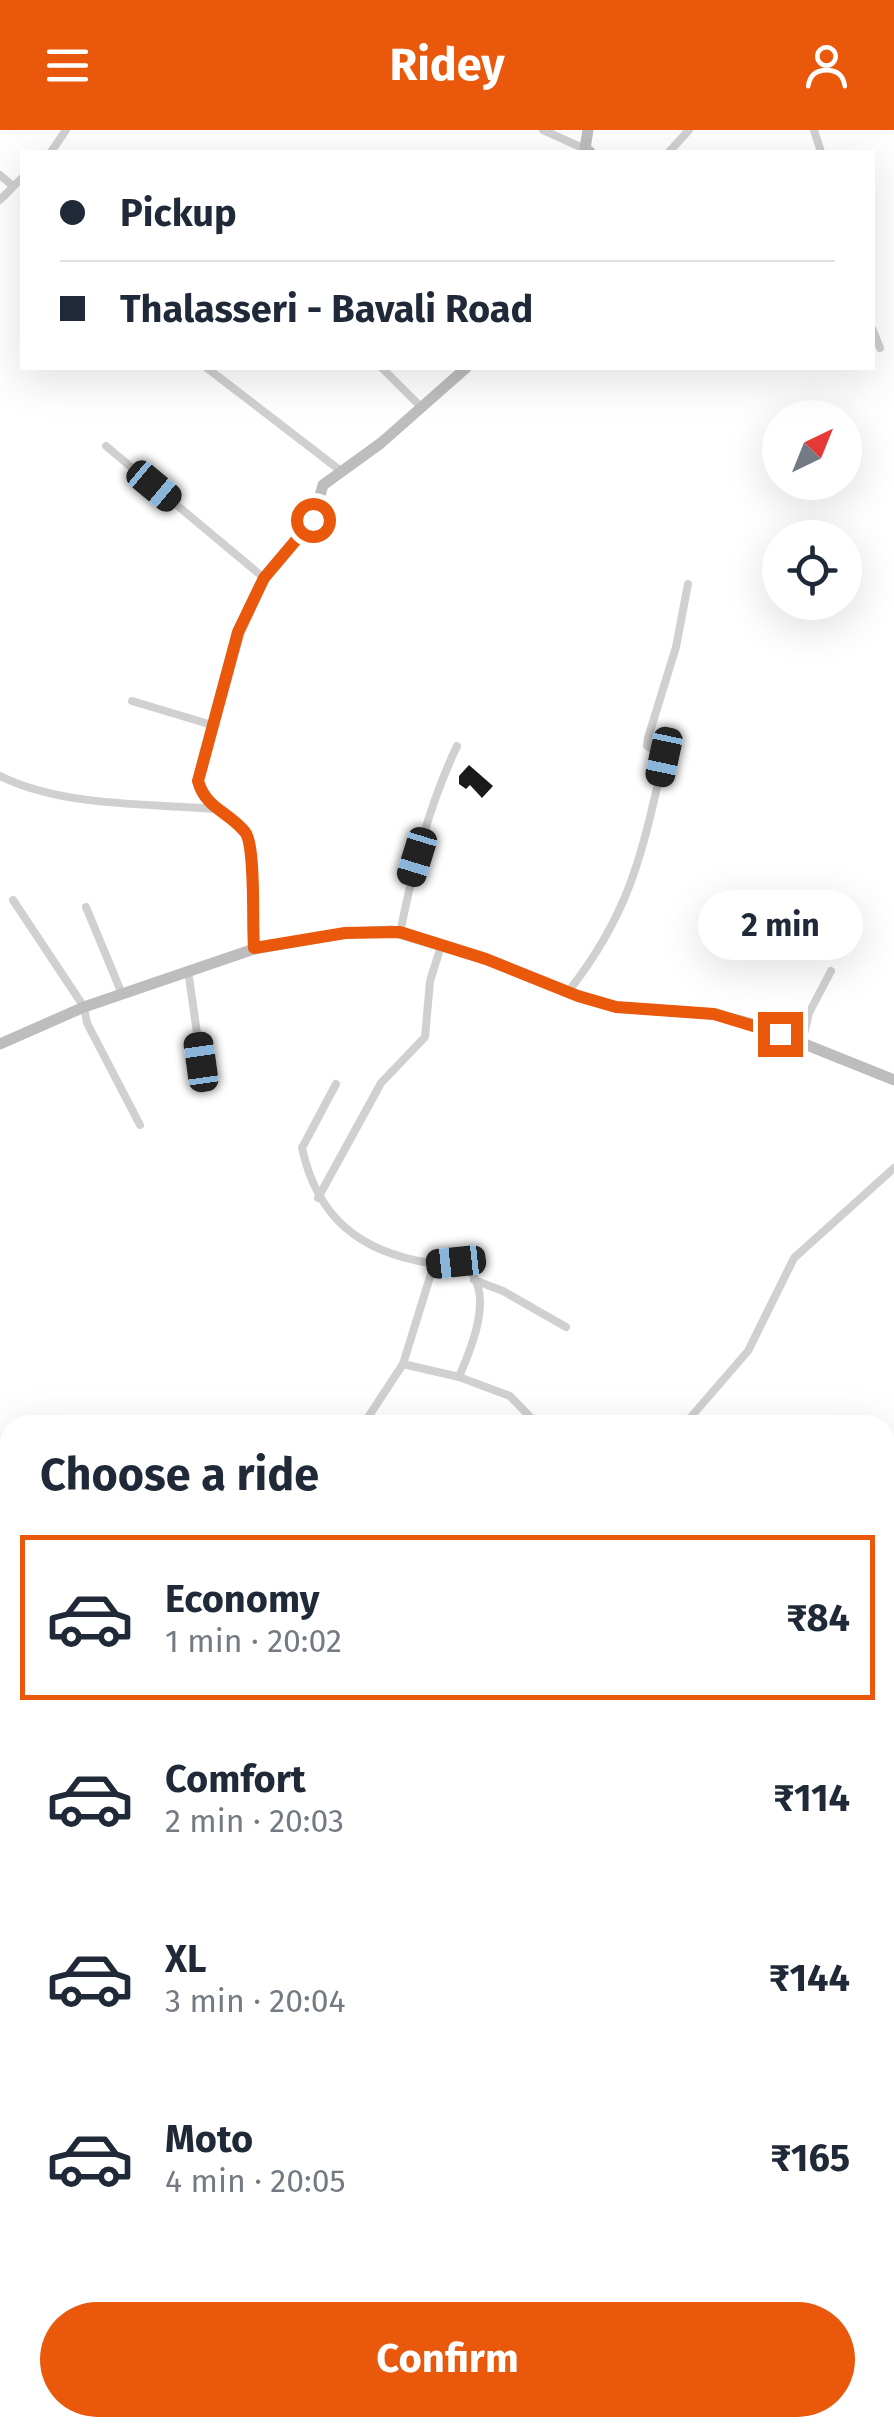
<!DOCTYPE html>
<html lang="en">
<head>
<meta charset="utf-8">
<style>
  body { margin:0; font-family:"Fira Sans",sans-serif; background:#f2f2f3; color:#1f2937; height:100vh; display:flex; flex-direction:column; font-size:38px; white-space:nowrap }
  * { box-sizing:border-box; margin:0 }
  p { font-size:32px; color:#747a83 }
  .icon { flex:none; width:55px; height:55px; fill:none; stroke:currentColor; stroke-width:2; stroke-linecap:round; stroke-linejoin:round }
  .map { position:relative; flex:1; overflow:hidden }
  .panel { position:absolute; left:0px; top:1285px; width:895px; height:1022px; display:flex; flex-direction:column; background:#fff; border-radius:30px 30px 0 0; box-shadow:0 10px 40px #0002 }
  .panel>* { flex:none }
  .guide { position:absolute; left:20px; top:20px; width:855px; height:220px; border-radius:0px; box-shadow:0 10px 40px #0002; display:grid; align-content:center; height:220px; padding:0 40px; background:#fff }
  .needle { width:65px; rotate:43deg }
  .tools { position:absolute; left:762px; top:270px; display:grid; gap:20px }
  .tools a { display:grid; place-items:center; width:100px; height:100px; border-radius:50%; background:#fff; box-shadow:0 10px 40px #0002; font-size:50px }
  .end { position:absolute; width:45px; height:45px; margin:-22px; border:12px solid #ea580c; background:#fff; box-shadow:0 0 0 5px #fff }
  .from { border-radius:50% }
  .bubble { position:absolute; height:70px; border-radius:35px; background:#fff; box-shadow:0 10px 40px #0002; font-size:32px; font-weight:700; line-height:70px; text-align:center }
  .car { position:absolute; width:30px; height:60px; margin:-30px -15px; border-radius:12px; box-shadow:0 0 8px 2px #0007; background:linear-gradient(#222 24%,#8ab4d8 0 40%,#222 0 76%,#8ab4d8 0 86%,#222 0) }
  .guide b { display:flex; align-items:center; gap:35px; height:95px; font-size:38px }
  .guide b+b { border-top:2px solid #e0e1e3 }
  .guide i { width:25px; height:25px; background:#1f2937 }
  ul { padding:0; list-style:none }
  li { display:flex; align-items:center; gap:30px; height:165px; margin:0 20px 15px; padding:0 20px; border:5px solid transparent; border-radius:0px }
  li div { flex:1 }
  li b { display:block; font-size:38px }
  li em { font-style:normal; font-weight:700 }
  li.on { border-color:#ea580c }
  li>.icon { width:90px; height:90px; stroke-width:1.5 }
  h2 { padding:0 40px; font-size:45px; line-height:120px }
  .button { display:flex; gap:20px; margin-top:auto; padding:20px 40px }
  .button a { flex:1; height:115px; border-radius:60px; background:#ea580c; color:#fff; font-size:40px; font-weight:700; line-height:115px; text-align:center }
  header { display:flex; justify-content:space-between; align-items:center; height:130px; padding:0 40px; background:#ea580c; color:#fff; font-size:45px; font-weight:700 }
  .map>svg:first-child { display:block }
  .building { fill:#1a1a1a }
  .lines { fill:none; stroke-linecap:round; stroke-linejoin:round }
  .street { stroke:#d0d0d0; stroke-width:8 }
  .secondary { stroke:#bdbdbd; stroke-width:11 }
  .route { stroke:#ea580c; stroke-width:12 }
</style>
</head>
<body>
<header><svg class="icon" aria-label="menu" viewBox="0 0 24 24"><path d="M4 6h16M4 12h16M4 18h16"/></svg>Ridey<svg class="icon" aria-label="person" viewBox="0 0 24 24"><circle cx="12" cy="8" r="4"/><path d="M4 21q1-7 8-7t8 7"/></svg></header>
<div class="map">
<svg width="894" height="2306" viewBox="0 0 894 2306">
  <rect width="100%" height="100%" fill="#fff"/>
  <path class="building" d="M469,635L493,656L482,668L470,655L466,659L459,654V646Z"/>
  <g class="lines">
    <g class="street">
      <path d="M543,0L585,19"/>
      <path d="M814,0L821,22"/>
      <path d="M51,22L66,0"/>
      <path d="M669,22L689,0"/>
      <path d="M0,45L13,56"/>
      <path d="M0,70L22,48"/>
      <path d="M872,198L880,218"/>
      <path d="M207,238L341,341"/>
      <path d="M382,238L421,277"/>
      <path d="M106,316L264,448"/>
      <path d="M132,571L212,595"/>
      <path d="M0,646C64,677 144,673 214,679"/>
      <path d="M13,770L84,877L87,893L140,995"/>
      <path d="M86,777L122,864"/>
      <path d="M400,803C413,738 429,675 457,616"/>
      <path d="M188,840L201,931"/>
      <path d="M568,862C631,782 642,723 664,627L647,616L648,608L676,517L688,454"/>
      <path d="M802,913L809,883L831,841"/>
      <path d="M336,954L302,1018C317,1087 359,1122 430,1133C442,1135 456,1128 467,1138C495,1164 471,1219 459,1247L510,1266L538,1295"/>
      <path d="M318,1068L381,953L425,907L430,851L441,816"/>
      <path d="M474,1150L503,1161L566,1197"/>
      <path d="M403,1234L459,1247"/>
      <path d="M363,1295L403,1234L434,1134"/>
      <path d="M684,1295L748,1221L794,1128L894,1038"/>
    </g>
    <g class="secondary">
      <path d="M588,0L585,19L590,22"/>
      <path d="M254,819C252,795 256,716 245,702C228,681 206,679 198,651L239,503L264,448L313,390L323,355L381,313L466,238"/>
      <path d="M0,914L84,877L254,819L345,803L392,801L486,829L578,866L616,877L713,884L757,895L894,950"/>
    </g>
  </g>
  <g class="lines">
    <path class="route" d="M313,390L264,448L238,502L198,651C206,679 228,681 245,702C256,715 252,795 254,818L345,803L400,802L486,829L578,866L616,877L714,884L780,904"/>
  </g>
</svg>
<div class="tools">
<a><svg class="needle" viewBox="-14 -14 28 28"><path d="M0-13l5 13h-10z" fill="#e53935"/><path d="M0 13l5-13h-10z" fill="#747a83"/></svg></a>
<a><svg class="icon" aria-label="locate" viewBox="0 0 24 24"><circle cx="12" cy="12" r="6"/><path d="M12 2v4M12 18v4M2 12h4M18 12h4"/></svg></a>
</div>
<i class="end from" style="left:313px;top:390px"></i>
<i class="end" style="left:780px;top:904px"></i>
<div class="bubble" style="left:698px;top:760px;width:165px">2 min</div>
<i class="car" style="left:154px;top:356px;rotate:130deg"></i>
<i class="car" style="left:664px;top:627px;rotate:192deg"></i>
<i class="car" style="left:417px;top:727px;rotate:197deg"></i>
<i class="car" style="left:201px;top:932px;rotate:352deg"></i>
<i class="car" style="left:456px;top:1132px;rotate:264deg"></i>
<div class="guide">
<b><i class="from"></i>Pickup</b>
<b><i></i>Thalasseri - Bavali Road</b>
</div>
<section class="panel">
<h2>Choose a ride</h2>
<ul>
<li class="on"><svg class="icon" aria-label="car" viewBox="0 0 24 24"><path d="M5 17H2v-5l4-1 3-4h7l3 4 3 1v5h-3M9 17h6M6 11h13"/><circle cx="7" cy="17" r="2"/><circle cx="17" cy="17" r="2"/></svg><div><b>Economy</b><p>1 min · 20:02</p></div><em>₹84</em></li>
<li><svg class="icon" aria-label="car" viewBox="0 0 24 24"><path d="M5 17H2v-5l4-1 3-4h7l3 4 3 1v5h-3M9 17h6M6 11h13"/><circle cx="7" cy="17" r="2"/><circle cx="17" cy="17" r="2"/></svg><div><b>Comfort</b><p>2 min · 20:03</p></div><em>₹114</em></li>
<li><svg class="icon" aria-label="car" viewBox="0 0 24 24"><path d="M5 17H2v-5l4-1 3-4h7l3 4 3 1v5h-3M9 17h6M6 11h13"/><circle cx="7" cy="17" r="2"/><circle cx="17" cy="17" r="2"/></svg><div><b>XL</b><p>3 min · 20:04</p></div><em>₹144</em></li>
<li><svg class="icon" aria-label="car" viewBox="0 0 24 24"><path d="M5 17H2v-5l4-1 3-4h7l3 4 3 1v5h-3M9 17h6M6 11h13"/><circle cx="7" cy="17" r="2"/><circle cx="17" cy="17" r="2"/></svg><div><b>Moto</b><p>4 min · 20:05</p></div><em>₹165</em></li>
</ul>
<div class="button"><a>Confirm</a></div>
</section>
</div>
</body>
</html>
